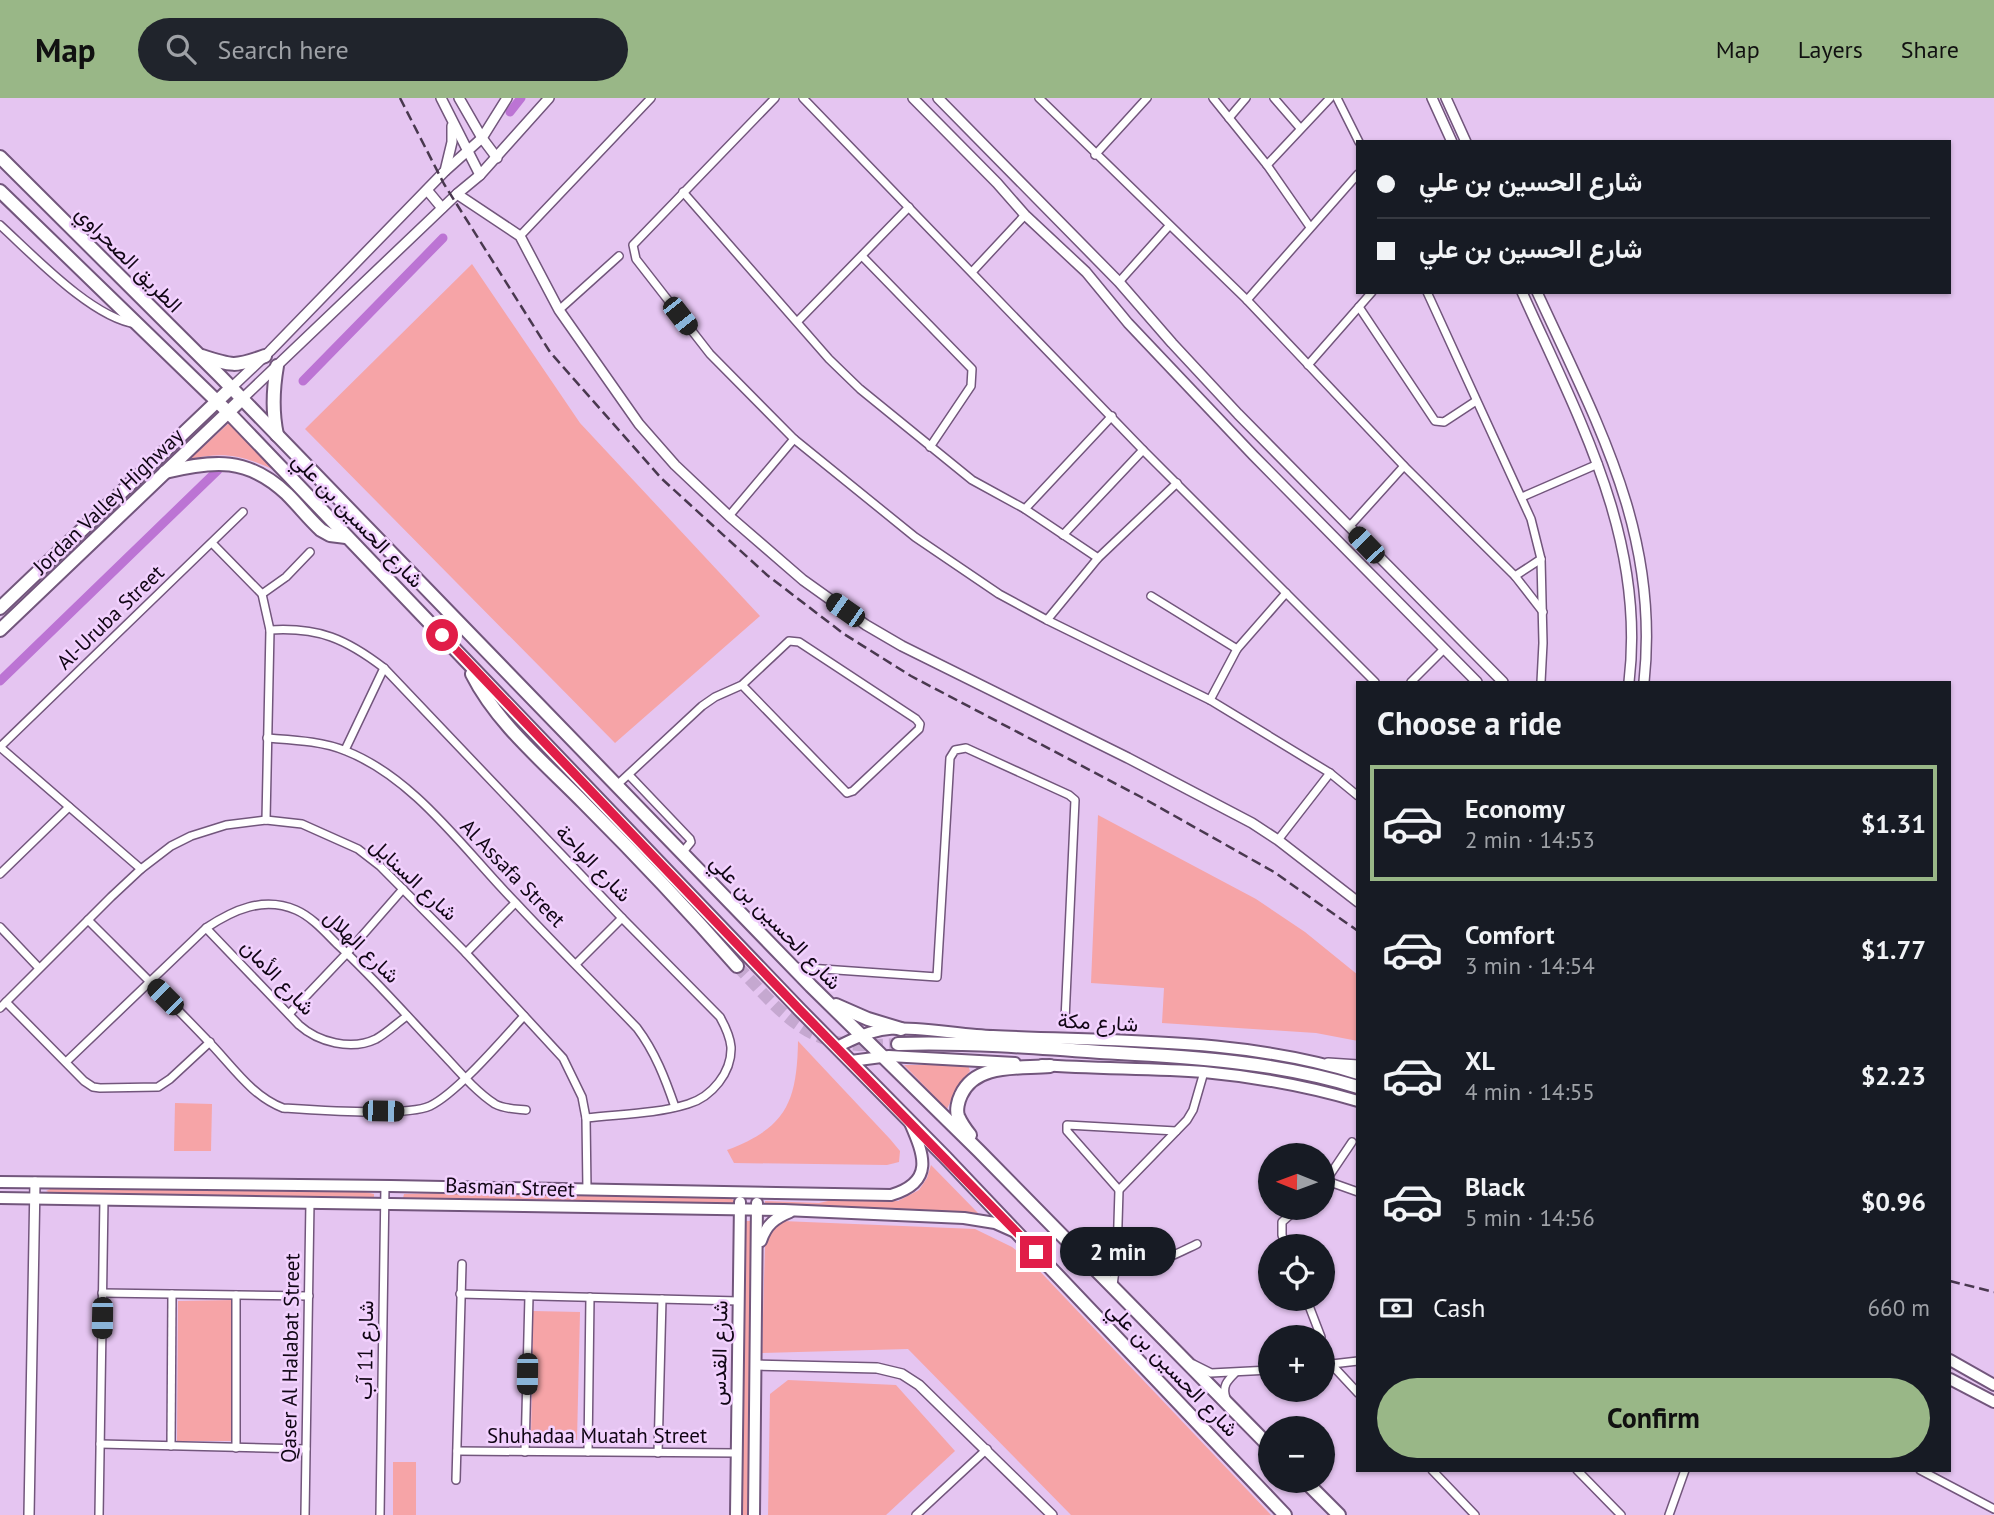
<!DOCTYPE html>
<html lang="en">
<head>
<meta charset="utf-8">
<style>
  body { margin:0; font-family:"PT Sans",Vazirmatn,sans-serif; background:#20242c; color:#f1f3f6; height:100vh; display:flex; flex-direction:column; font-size:26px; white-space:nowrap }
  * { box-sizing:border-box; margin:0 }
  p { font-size:23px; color:#9ea1a6 }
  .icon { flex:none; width:38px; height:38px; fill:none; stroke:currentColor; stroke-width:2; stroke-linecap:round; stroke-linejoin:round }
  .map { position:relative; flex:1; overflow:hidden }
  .sheet { position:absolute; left:1356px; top:583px; width:595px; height:791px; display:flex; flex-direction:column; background:#171b24; border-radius:0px; box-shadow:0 2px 5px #0004 }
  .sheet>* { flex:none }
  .guide { position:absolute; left:1356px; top:42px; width:595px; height:154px; border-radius:0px; box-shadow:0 2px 5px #0004; display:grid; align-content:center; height:154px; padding:0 21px; background:#171b24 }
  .needle { width:46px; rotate:271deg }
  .fabs { position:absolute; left:1258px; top:1045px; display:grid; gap:14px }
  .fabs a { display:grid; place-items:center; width:77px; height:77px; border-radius:50%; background:#171b24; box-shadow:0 2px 5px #0004; font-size:35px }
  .end { position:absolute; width:32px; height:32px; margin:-16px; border:9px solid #e11d48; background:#fff; box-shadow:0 0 0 4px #fff }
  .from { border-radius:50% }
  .bubble { position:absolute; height:49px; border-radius:24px; background:#171b24; box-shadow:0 2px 5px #0004; font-size:23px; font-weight:700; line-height:49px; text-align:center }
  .car { position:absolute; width:21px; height:42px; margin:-21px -10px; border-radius:9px; box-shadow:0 0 5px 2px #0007; background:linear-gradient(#222 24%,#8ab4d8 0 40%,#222 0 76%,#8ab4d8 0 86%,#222 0) }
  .guide b { display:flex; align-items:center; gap:24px; height:66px; font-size:26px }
  .guide b+b { border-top:2px solid #363941 }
  .guide i { width:18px; height:18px; background:#f1f3f6 }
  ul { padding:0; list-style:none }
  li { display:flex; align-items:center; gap:21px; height:116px; margin:0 14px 10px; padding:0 7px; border:4px solid transparent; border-radius:0px }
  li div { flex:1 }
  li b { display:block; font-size:26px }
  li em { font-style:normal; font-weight:700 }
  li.on { border-color:#99b787 }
  li>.icon { width:63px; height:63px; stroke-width:1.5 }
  h2 { padding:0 21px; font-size:32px; line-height:84px }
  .pay { display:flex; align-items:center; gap:18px; height:77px; padding:0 21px; font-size:26px }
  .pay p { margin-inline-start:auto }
  .primary-button { display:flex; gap:14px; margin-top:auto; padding:14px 21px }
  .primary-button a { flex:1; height:80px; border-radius:42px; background:#99b787; color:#111; font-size:28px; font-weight:700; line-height:80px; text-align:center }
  header { display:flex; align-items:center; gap:42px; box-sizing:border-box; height:98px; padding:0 35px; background:#99b787; color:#111 }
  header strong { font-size:33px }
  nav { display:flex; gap:38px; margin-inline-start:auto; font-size:24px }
  .search { width:490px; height:63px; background:#20242c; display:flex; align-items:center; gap:18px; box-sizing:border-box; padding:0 24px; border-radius:38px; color:#9ea1a6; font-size:26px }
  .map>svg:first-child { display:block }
  .green { fill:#f6a4a7 }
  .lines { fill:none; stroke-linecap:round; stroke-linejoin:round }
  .canal { stroke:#bc74d4; stroke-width:9 }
  .trunk-tunnel { stroke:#c5a8d0; stroke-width:12; stroke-dasharray:12 6; stroke-linecap:butt }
  .minor-casing { stroke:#72567c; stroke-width:10 }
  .tertiary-casing { stroke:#72567c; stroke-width:12 }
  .primary-casing { stroke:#72567c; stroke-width:14 }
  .trunk-casing { stroke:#72567c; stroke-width:16 }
  .minor { stroke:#fff; stroke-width:7 }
  .tertiary { stroke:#fff; stroke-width:9 }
  .primary { stroke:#fff; stroke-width:10 }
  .trunk { stroke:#fff; stroke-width:12 }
  .rail { stroke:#49384f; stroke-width:2.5; stroke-dasharray:10 5; stroke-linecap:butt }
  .route { stroke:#e11d48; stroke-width:9 }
  .labels { text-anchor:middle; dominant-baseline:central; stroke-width:5; stroke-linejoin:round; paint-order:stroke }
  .street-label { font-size:21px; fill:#110615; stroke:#f2d1fe }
</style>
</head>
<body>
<header>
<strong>Map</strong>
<div class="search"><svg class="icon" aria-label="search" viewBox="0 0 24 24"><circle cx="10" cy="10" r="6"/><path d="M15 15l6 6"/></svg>Search here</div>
<nav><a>Map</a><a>Layers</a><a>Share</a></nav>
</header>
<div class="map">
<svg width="1994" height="1417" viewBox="0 0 1994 1417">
  <rect width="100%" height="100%" fill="#e5c5f1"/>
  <g class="green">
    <path d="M472,166L580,325L760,518L615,645L305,331Z"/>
    <path d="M230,324L278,374C245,358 226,353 190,361Z"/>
    <path d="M1098,717L1256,801L1305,834L1358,877V943L1316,935L1162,925L1164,890L1091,885Z"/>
    <path d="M798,943L890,1041L900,1053L899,1064L887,1067L734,1065L727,1052C786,1030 797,1004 798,943Z"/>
    <path d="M904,967H968L970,973L959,986L947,1011Z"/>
    <path d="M175,1005L212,1006L211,1053H174Z"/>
    <path d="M931,1067L978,1115L765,1107V1103L819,1105L837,1101L898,1103L919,1092L927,1080Z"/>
    <path d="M105,1090L365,1094L374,1096V1099L51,1095L46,1093L50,1091Z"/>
    <path d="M452,1095L728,1099L739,1105L403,1100L404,1096Z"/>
    <path d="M745,1123H753L750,1417H742Z"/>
    <path d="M782,1123L975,1131L1012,1149L1031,1164L1271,1417H1071L908,1251L762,1255L765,1147L771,1135Z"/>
    <path d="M234,1202V1343H177L178,1203Z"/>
    <path d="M533,1213L580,1214L577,1342L531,1341Z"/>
    <path d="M788,1282L896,1287L955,1353L886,1417H768L770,1296Z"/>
    <rect x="393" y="1364" width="23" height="53"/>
  </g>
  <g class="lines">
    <g class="canal">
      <path d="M510,14L521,0"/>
      <path d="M303,283L443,140"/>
      <path d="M0,583L218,372"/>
    </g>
    <path class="trunk-tunnel" d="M737,868C763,894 790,930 826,941C849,949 874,947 898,946"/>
    <g class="minor-casing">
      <g id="minor">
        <path d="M775,0L633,147L636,161L710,256L794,341L915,439L999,496L1047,522L1210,602L1330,675L1358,698"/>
        <path d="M803,0L1143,352L1375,584"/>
        <path d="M1039,0L1247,202L1404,368L1515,478L1543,514"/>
        <path d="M1213,0L1267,67L1310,129"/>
        <path d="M1274,0L1300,30"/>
        <path d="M1337,0L1359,44"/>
        <path d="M1229,20L1246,0"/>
        <path d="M1095,57L1147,0"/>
        <path d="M1267,67L1330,0"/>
        <path d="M683,94L829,261L860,291L972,382L1025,411L1098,460"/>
        <path d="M0,127C33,157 92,220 136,226"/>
        <path d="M520,138L651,0"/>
        <path d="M862,158L972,271L971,288L930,349"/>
        <path d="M972,174L1025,117"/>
        <path d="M1119,184L1169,128"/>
        <path d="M1427,194L1531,421L1541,461L1543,545L1541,584"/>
        <path d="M1247,202L1358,76"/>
        <path d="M1359,209L1435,323L1444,324L1476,303"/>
        <path d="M559,212L619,158"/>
        <path d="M798,223L909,109"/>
        <path d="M1308,267L1372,194"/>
        <path d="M1522,399L1598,366"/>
        <path d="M1025,411L1112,318"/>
        <path d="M729,418L794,341"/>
        <path d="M1349,429L1404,368"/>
        <path d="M1063,437L1143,352"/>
        <path d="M212,445L262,496L270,532L266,722"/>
        <path d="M1515,478L1541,461"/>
        <path d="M262,496L286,479L310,454"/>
        <path d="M1151,498L1237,551"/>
        <path d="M1047,522L1098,460L1177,385"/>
        <path d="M270,532C319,529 346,541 384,570L622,820L720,919C725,928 730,938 731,949C732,974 712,999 688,1006C656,1016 620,1016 586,1020"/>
        <path d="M1411,584L1444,551"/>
        <path d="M1210,602L1237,551L1286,495"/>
        <path d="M267,640C293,642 322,643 346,653C415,680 465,753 515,804C555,847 597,888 637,930C655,954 665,980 675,1009"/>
        <path d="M0,649L243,414"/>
        <path d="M0,649L141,771"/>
        <path d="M345,652L384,570"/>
        <path d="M629,677L690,741L691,744L682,755"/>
        <path d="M617,687L702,608L715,599L742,587L789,543L799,544L916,621L920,626L919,631L853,693L847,695L742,587"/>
        <path d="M1278,742L1330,675"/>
        <path d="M0,776L69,709"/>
        <path d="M88,822C128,862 168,901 207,942C231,966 251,998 283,1010C313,1012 406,1019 430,1008C457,995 502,942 524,918"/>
        <path d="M0,829L39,870"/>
        <path d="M206,830L299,927C318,944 351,953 376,941C387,935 397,925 407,918"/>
        <path d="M466,855L515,805"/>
        <path d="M576,866L622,820"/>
        <path d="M794,869L937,879L950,660L955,652L966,650L1069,697L1075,702L1065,922"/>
        <path d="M6,904L84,983L93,989L100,990L158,989L170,981L210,944"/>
        <path d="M0,910L111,799L141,771L171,748L191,738L226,727L266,722L302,726L358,751L380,768L466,855L563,960L582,999L586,1020L587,1092"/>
        <path d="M289,916L347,855L403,791"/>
        <path d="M66,964L206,830C233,812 263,798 296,812C312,819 325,834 337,846C374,880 407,918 441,954C457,971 475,993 495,1006C504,1011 516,1011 526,1012"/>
        <path d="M1327,1083L1358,1094"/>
        <path d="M1323,1087L1352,1044"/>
        <path d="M1119,1092L1067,1033V1027L1176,1033"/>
        <path d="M1116,1148C1153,1171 1161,1163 1197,1146"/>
        <path d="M1286,1148L1282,1137V1124L1298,1110"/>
        <path d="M1088,1160C1098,1166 1106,1162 1117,1158"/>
        <path d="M1113,1187L1117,1158L1119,1092L1187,1022L1193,1012L1204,974"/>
        <path d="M102,1195L309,1198"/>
        <path d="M460,1196L739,1203"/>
        <path d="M236,1197V1350"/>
        <path d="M1306,1200L1321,1239"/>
        <path d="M1323,1245L1331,1266L1358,1295"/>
        <path d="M1193,1266L1211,1275L1270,1272"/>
        <path d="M1323,1267L1358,1263"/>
        <path d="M1226,1300C1222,1288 1227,1283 1235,1275"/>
        <path d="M100,1346L306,1351"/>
        <path d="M171,1348L172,1196"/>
        <path d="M457,1353L737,1355"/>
        <path d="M525,1354L529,1198"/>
        <path d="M588,1354L590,1199"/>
        <path d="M658,1355L662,1201"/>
        <path d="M1432,1372L1475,1417"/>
        <path d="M1577,1372L1621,1417"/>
        <path d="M1920,1372L1994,1411"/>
        <path d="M456,1382L462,1166"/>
        <path d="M99,1417L104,1101"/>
        <path d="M305,1417L310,1104"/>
        <path d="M380,1417L385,1088"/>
        <path d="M916,1417L987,1351"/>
        <path d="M1669,1417L1685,1372"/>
      </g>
    </g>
    <g class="tertiary-casing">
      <g id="tertiary">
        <path d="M441,0L480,77"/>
        <path d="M459,0L482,40L497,60"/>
        <path d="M913,0L997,85L1025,117L1086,174L1128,225L1253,357L1477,584"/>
        <path d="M938,0L1119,184L1172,245L1238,316L1503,584"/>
        <path d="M1432,0L1452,44"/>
        <path d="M1446,0L1466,44"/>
        <path d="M445,73L452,44V28"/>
        <path d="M427,92L442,110"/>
        <path d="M457,96L520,138L559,212L639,326L675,367L729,418L803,482L866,527L902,548L1128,660L1252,725L1278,742L1358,804"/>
        <path d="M1522,194C1579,321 1646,441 1629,584"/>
        <path d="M1537,194C1597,325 1660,435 1644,584"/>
        <path d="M231,290L270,253L444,74L482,40L507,0"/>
        <path d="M242,301L457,96L480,77L549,0"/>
        <path d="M1328,965L1358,967"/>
        <path d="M756,1267L877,1270L902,1276L919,1287L1052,1417"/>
        <path d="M29,1417L35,1084"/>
      </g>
    </g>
    <g class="primary-casing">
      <g id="primary">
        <path d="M837,949C851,942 865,935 881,932C915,927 958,937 993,938C1114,944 1242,939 1358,976"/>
        <path d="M851,963L889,958L1015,965"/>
        <path d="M1042,967C1096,971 1150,970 1204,974C1257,979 1307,988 1358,1003"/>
        <path d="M0,1084L391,1088L891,1097C935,1084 924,1057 910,1025"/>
        <path d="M0,1100L784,1112L964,1120L995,1125L1013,1133"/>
        <path d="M761,1143C766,1127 775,1120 790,1114"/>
        <path d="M1950,1262L1994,1287"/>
        <path d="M1950,1281L1994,1304"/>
        <path d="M736,1417L740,1104"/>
        <path d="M754,1417L757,1105"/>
      </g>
    </g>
    <g class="trunk-casing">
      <g id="trunk">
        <path d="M0,59L220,278L811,888L979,1053L1270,1349"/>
        <path d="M0,93L228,314L800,912L945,1059L1285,1417"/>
        <path d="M202,258C232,268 235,269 265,258"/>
        <path d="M277,268C273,291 272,314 277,337"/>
        <path d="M165,374C214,362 248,359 287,396C299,408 309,421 321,432L330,437L346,439"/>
        <path d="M0,510L231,290"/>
        <path d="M0,532L242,301"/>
        <path d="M472,576C497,626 546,666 584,705C637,758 688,812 737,868"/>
        <path d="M836,907L868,921L901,931"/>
        <path d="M898,946C965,944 1033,949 1100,954C1188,959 1274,963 1358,989"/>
        <path d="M970,1037C966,1032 961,1025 958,1018C956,1012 958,1003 961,997C976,964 1020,971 1050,968"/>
        <path d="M1304,1382L1339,1417"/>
      </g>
    </g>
    <use href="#minor" class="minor"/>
    <use href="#tertiary" class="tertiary"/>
    <use href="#primary" class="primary"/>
    <use href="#trunk" class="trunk"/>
    <g class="rail">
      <path d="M400,0L444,86L550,254L662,381L767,477L844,536L911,578L1141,699L1274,774L1358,833"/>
      <path d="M1950,1183L1994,1194"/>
    </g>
  </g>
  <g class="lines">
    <path class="route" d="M442,537L800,912L1036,1154"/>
  </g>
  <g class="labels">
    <g class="street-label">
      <text transform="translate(129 161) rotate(45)">الطريق الصحراوي</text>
      <text transform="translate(108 403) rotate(-44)">Jordan Valley Highway</text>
      <text transform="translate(358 422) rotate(46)">شارع الحسين بن علي</text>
      <text transform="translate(110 519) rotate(-44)">Al-Uruba Street</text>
      <text transform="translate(594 765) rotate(46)">شارع الواحة</text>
      <text transform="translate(513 775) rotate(46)">Al Assafa Street</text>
      <text transform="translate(414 781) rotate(43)">شارع السنايل</text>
      <text transform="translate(776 824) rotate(46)">شارع الحسين بن علي</text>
      <text transform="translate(362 848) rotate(44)">شارع الهلال</text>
      <text transform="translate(278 879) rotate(46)">شارع الأمان</text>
      <text transform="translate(1098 924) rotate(3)">شارع مكة</text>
      <text transform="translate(510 1089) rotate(2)">Basman Street</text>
      <text transform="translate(365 1252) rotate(-89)">شارع 11 آب</text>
      <text transform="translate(719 1255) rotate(-89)">شارع القدس</text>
      <text transform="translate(290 1260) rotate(-89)">Qaser Al Halabat Street</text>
      <text transform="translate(1173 1271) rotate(46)">شارع الحسين بن علي</text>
      <text x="597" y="1337">Shuhadaa Muatah Street</text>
    </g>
  </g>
</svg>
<div class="fabs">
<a><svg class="needle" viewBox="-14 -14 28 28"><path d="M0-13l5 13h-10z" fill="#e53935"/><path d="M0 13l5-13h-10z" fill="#9ea1a6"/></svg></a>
<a><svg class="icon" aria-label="locate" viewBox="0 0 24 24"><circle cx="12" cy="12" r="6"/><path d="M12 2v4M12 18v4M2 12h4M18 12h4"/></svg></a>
<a>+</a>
<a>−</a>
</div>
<i class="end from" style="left:442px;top:537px"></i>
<i class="end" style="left:1036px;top:1154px"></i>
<div class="bubble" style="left:1060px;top:1129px;width:116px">2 min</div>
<i class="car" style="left:680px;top:218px;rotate:142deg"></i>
<i class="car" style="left:1366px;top:447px;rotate:316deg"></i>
<i class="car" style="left:845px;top:512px;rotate:305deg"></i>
<i class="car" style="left:165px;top:899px;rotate:315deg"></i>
<i class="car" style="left:383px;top:1013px;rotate:91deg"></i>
<i class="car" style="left:102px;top:1220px;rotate:181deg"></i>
<i class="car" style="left:527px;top:1276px;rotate:181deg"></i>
<div class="guide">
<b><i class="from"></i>شارع الحسين بن علي</b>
<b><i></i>شارع الحسين بن علي</b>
</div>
<section class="sheet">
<h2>Choose a ride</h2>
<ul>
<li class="on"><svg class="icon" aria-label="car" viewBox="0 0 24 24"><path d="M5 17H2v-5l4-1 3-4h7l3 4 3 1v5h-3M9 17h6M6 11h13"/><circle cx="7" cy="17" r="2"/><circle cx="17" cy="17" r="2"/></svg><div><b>Economy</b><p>2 min · 14:53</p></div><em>$1.31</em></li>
<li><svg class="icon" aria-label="car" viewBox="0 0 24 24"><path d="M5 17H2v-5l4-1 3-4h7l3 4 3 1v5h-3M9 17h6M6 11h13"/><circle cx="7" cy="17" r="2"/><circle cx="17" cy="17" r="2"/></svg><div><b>Comfort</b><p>3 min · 14:54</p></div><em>$1.77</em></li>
<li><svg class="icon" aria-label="car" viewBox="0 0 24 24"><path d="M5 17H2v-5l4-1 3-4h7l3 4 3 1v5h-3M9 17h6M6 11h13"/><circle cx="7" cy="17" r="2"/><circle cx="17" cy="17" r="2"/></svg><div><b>XL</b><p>4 min · 14:55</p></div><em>$2.23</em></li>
<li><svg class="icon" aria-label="car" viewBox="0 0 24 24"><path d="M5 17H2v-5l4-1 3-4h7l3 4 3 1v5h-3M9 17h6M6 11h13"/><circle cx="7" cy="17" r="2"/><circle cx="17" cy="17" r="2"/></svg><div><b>Black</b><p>5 min · 14:56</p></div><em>$0.96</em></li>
</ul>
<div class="pay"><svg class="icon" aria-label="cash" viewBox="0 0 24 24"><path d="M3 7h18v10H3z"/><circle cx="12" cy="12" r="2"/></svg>Cash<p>660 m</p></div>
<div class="primary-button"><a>Confirm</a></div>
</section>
</div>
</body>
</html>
